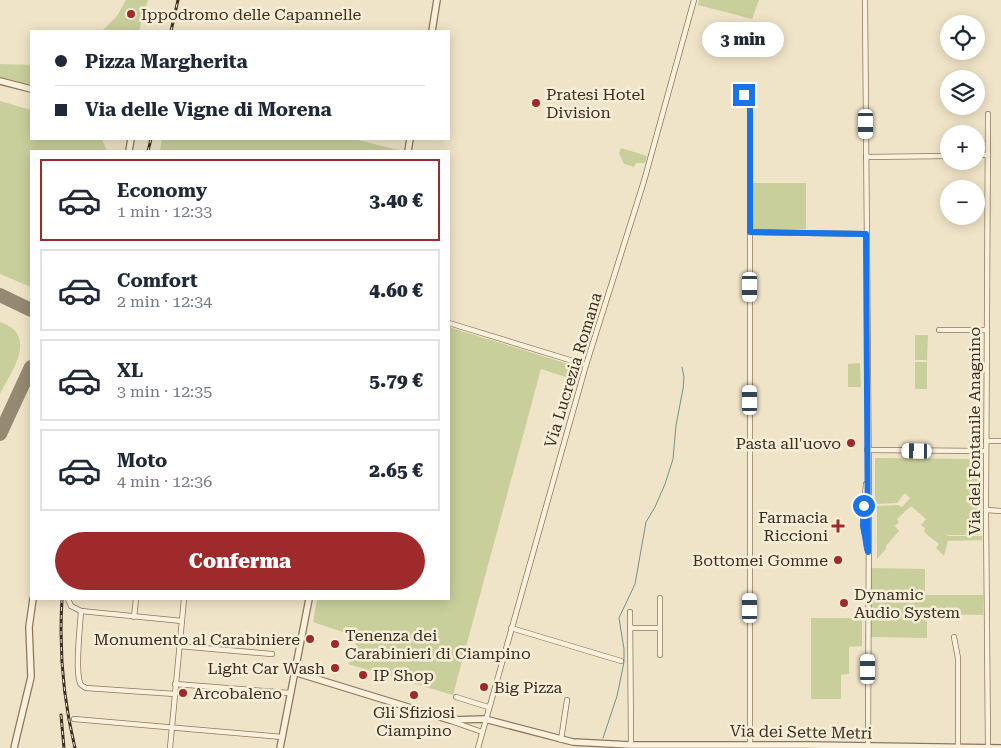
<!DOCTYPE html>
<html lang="it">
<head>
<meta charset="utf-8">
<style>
  body { margin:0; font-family:"Roboto Serif",serif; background:#f6f6f7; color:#1f2937; height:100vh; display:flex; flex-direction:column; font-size:19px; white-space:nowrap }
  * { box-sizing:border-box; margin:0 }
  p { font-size:16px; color:#747a83 }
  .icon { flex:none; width:28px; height:28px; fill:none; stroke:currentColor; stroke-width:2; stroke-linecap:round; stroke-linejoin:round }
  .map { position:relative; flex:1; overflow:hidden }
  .panel { position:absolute; left:30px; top:150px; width:420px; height:450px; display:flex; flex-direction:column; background:#fff; border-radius:0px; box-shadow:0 2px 12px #0003 }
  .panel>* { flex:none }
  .top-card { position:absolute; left:30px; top:30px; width:420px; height:110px; border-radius:0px; box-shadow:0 2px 12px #0003; display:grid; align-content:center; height:110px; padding:0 25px; background:#fff }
  .fabs { position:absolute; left:940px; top:15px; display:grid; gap:10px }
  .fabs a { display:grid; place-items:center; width:45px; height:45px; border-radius:50%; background:#fff; box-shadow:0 2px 12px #0003; font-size:25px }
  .end { position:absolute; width:22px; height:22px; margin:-11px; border:6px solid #1a73e8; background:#fff; box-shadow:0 0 0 2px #fff }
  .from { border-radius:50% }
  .bubble { position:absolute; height:35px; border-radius:18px; background:#fff; box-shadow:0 2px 12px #0003; font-size:16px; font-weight:800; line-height:35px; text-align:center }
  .car { position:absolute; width:15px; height:30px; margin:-15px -8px; border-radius:6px; box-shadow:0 0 4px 1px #0007; background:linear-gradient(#fff 24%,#345 0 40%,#fff 0 76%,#345 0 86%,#fff 0) }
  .top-card b { display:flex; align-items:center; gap:18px; height:48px; font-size:19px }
  .top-card b+b { border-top:1px solid #e0e1e3 }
  .top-card i { width:12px; height:12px; background:#1f2937 }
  ul { padding:9px 0 0; list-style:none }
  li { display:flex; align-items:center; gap:15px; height:82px; margin:0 10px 8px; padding:0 15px; border:2px solid #e0e1e3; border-radius:0px }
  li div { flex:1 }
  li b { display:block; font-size:19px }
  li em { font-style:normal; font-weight:800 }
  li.active { border-color:#9e2a2b }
  li>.icon { width:45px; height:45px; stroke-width:1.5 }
  .primary-button { display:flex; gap:10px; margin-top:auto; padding:10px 25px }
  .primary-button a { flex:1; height:58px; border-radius:30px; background:#9e2a2b; color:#fff; font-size:20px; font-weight:800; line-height:58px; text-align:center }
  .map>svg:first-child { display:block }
  .green { fill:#c9cf9b }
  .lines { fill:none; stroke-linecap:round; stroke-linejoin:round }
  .stream { stroke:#6f938a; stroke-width:1 }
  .taxiway { stroke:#968974; stroke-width:14 }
  .minor-casing { stroke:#8d765c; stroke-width:6 }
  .tertiary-casing { stroke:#8d765c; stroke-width:8 }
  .minor { stroke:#faf1dc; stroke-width:4.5 }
  .tertiary { stroke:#faf1dc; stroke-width:5.5 }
  .rail-casing { stroke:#3d2e20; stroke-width:3 }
  .rail { stroke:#f7eed8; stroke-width:1; stroke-dasharray:4; stroke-linecap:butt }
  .route { stroke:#1a73e8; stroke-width:6 }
  .poi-dot { fill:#9e2a2b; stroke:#f7eed8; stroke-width:2 }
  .labels { text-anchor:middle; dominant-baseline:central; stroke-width:5; stroke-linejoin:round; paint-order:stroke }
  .poi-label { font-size:16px; fill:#3d2e20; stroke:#f7eed8; text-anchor:start }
  .street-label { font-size:16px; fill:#3d2e20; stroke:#f7eed8 }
</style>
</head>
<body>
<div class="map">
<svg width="1001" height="748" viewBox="0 0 1001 748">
  <rect width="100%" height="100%" fill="#f0e4c8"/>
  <g class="green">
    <path d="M126,0H148L139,31H102L117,16Z"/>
    <path d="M699,0H759L752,19L698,5Z"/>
    <path d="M0,64L31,65V86L0,78Z"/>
    <path d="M0,101L31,110V139H102L107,151H31V287L0,274Z"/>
    <path d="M162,139H354L402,151H160Z"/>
    <path d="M621,148L647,156L645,163H636L634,167L624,164L619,153Z"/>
    <path d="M752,183H806V229H753Z"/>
    <path d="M0,322C5,324 13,327 16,332C29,351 8,377 0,394Z"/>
    <path d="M449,327L581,368L578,381L541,369L453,695L348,664L351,660L358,637L313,622L317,599H449Z"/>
    <path d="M915,335H928L927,360H915Z"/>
    <rect x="915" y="362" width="12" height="27"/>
    <path d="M860,363L861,387H848V364Z"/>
    <path d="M875,458L979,459L978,535H948L944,532L948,536H982V540L948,541L944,556L936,548L939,544L924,532L925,528L921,525L926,519L911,506L897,519L899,522L895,526L899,531L886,546V549L877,559V506L898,505L902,507L910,498L905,493L897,503L875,504Z"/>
    <path d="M871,568L925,569V595H983V615L927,614V638L871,637Z"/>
    <path d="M811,618H862V646L849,647V674L841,675V699H811Z"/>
  </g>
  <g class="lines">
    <path class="stream" d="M603,738L617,696L624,662V649L619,618L635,584L646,522L655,507L665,484L673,459L676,425L683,389L684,377L682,367"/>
    <g class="taxiway">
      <path d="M0,295L31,310"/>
      <path d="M0,434L31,367"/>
    </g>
    <g class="minor-casing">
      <g id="minor">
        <path d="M865,0L869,497L868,746"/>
        <path d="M744,95L749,101L750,108V745"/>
        <path d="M988,114L986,510L988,748"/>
        <path d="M976,155H987"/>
        <path d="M866,157L949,156"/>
        <path d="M750,232L866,234"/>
        <path d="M449,323L586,365"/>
        <path d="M939,330H987"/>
        <path d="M986,441H1001"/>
        <path d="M867,450L986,451"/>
        <path d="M866,484L863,519L867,549"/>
        <path d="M986,510L1001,511"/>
        <path d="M68,599L71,606L81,611L182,621"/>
        <path d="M81,611C80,628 75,669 80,683C81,686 83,686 86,688L175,694"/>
        <path d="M630,612L631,745"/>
        <path d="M134,617L136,599"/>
        <path d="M511,628L621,661"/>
        <path d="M630,628H660"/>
        <path d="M954,637L958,658V747"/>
        <path d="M179,646L272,654"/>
        <path d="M660,655V598"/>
        <path d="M175,684L290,693"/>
        <path d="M456,697L488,707"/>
        <path d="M74,719L282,737"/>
        <path d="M451,721L482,732"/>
        <path d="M561,740L567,700"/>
        <path d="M170,748L184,599"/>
        <path d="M478,748L586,365L644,181L694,0"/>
      </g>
    </g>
    <g class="tertiary-casing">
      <g id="tertiary">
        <path d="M432,31L437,0"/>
        <path d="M0,81L31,89"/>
        <path d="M129,151L131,139"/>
        <path d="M408,151L410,139"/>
        <path d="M294,672L450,720L485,719L573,742L631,745H809L1001,748"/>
        <path d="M14,748L31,677L29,627L33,599"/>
        <path d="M280,748L309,599"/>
      </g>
    </g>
    <use href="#minor" class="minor"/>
    <use href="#tertiary" class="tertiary"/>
    <g class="rail-casing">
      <g id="rail">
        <path d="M171,31L178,0"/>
        <path d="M148,151L151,139"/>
        <path d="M62,599C59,649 63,699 75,748"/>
        <path d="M61,715L64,748"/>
      </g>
    </g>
    <use href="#rail" class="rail"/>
  </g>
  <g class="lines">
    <path class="route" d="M744,95L749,101L750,108V232L866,234L868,552L863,526L864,506"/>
  </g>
  <g class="poi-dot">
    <circle cx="131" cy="14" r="5"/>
    <circle cx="536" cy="103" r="5"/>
    <circle cx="851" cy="443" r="5"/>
    <path d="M835.5 518.5h5v5h5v5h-5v5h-5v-5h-5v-5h5z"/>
    <circle cx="838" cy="560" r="5"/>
    <circle cx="844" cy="603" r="5"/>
    <circle cx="310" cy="639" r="5"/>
    <circle cx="335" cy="644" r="5"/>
    <circle cx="335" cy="668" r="5"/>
    <circle cx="363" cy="675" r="5"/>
    <circle cx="484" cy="687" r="5"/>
    <circle cx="183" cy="693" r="5"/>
    <circle cx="414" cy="695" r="5"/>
  </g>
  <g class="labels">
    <g class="poi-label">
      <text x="141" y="14">Ippodromo delle Capannelle</text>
      <text x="546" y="94">Pratesi Hotel<tspan x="546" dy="18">Division</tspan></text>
      <text x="841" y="443" text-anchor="end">Pasta all'uovo</text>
      <text x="828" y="517" text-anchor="end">Farmacia<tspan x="828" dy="18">Riccioni</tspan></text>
      <text x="828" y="560" text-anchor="end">Bottomei Gomme</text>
      <text x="854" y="594">Dynamic<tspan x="854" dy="18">Audio System</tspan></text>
      <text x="345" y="635">Tenenza dei<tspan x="345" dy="18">Carabinieri di Ciampino</tspan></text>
      <text x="300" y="639" text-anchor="end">Monumento al Carabiniere</text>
      <text x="325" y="668" text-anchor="end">Light Car Wash</text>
      <text x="373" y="675">IP Shop</text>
      <text x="494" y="687">Big Pizza</text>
      <text x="193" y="693">Arcobaleno</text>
      <text x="414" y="712" text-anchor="middle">Gli Sfiziosi<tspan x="414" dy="18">Ciampino</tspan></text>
    </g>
    <g class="street-label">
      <text transform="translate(573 370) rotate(-73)">Via Lucrezia Romana</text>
      <text transform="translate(974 431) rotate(-90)">Via del Fontanile Anagnino</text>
      <text transform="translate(801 732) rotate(1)">Via dei Sette Metri</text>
    </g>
  </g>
</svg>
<div class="fabs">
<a><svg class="icon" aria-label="locate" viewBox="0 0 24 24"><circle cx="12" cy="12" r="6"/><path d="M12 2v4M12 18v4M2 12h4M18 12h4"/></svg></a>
<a><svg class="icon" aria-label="layers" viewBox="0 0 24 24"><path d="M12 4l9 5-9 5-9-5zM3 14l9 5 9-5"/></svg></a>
<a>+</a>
<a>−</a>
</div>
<i class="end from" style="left:864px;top:506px"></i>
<i class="end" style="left:744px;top:95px"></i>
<div class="bubble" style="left:702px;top:22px;width:82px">3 min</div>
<i class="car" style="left:866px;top:124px;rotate:180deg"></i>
<i class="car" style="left:750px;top:287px;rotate:180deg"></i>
<i class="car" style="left:750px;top:400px;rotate:0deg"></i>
<i class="car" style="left:917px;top:451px;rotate:271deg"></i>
<i class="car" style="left:750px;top:608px;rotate:0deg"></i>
<i class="car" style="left:868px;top:669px;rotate:0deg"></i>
<div class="top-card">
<b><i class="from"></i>Pizza Margherita</b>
<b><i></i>Via delle Vigne di Morena</b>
</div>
<section class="panel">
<ul>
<li class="active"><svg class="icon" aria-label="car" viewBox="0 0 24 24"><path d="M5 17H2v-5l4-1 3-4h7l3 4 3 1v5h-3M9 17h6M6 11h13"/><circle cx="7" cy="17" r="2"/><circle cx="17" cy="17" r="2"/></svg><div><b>Economy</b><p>1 min · 12:33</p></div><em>3.40 €</em></li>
<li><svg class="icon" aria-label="car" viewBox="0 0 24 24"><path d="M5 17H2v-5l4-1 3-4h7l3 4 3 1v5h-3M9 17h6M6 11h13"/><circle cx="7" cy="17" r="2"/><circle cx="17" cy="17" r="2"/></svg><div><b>Comfort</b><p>2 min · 12:34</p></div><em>4.60 €</em></li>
<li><svg class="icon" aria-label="car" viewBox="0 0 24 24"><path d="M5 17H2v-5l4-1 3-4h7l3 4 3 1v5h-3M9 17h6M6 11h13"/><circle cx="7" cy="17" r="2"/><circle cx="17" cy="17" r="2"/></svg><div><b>XL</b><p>3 min · 12:35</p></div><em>5.79 €</em></li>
<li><svg class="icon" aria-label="car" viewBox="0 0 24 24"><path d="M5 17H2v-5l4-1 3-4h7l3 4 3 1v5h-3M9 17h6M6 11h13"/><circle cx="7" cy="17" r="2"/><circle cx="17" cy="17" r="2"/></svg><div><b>Moto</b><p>4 min · 12:36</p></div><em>2.65 €</em></li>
</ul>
<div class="primary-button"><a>Conferma</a></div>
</section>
</div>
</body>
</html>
